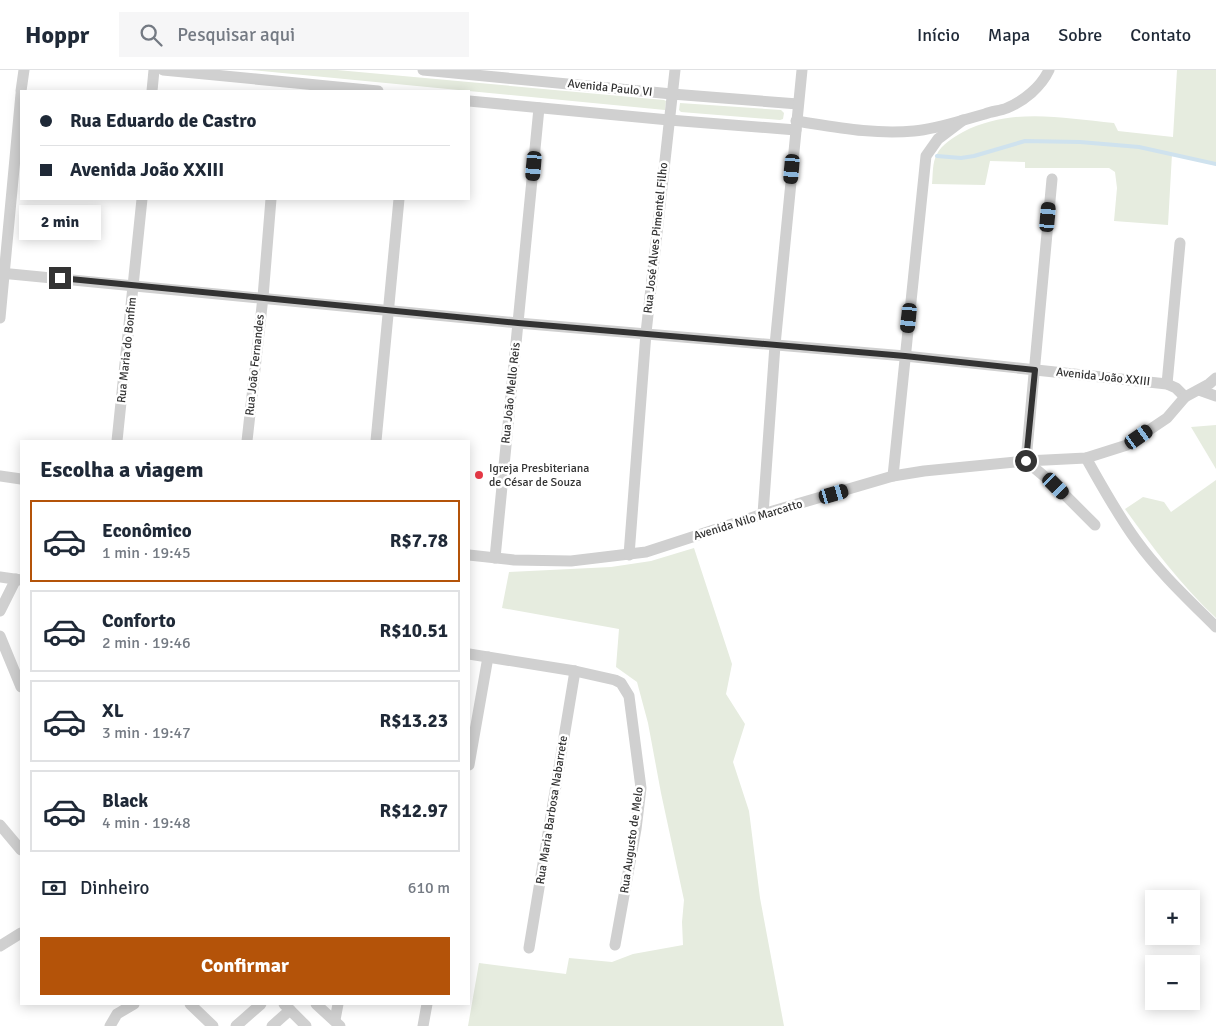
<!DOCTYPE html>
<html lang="pt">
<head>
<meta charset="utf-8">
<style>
  body { margin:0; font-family:Signika,sans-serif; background:#f6f6f7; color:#1f2937; height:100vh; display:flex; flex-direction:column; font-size:19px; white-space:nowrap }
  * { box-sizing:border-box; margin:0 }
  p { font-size:16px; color:#747a83 }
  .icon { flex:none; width:28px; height:28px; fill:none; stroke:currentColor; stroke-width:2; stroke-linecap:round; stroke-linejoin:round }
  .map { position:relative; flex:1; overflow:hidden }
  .panel { position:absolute; left:20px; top:370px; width:450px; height:565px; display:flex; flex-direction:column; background:#fff; border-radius:0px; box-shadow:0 2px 12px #0003 }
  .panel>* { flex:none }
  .top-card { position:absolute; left:20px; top:20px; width:450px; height:110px; border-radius:0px; box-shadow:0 2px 12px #0003; display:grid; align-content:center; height:110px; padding:0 20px; background:#fff }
  .buttons { position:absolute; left:1145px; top:820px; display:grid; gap:10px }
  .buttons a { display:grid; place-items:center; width:55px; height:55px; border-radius:0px; background:#fff; box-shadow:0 2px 12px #0003; font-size:25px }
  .end { position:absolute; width:22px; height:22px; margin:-11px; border:6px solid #333; background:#fff; box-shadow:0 0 0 2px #fff }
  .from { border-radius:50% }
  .bubble { position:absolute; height:35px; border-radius:0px; background:#fff; box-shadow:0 2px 12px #0003; font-size:16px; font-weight:700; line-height:35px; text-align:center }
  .car { position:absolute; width:15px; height:30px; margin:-15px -8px; border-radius:6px; box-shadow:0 0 4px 1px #0007; background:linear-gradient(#222 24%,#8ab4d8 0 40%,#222 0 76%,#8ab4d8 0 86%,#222 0) }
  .top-card b { display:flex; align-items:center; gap:18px; height:48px; font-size:19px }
  .top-card b+b { border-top:1px solid #e0e1e3 }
  .top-card i { width:12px; height:12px; background:#1f2937 }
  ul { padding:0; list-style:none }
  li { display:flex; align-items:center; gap:15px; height:82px; margin:0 10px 8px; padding:0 10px; border:2px solid #e0e1e3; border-radius:0px }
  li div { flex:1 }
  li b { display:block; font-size:19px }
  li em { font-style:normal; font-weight:700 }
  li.on { border-color:#b45309 }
  li>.icon { width:45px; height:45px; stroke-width:1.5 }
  h2 { padding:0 20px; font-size:22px; line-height:60px }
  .pay { display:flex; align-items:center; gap:12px; height:55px; padding:0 20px; font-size:19px }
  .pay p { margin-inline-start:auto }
  .primary-button { display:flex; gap:10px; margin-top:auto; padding:10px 20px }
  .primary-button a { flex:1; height:58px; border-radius:0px; background:#b45309; color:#fff; font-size:20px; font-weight:700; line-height:58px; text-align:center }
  header { display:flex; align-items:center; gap:30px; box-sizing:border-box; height:70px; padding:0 25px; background:#fff; border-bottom:1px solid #e0e1e3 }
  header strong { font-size:24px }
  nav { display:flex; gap:28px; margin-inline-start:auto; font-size:18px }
  .search { width:350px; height:45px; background:#f6f6f7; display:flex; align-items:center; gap:12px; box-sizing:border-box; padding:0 18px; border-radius:0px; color:#747a83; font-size:19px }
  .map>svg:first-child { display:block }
  .green { fill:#e6ecdf }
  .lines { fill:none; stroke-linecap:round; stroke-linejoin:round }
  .stream { stroke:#cfe2ee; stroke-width:4 }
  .minor { stroke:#d0d0d0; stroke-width:11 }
  .route { stroke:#333; stroke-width:6 }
  .poi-dot { fill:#e63946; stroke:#fff; stroke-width:2 }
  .labels { text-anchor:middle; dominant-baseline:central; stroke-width:5; stroke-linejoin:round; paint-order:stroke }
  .street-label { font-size:12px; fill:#333; stroke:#fff }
  .poi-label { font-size:12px; fill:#333; stroke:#fff; text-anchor:start }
</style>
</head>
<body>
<header>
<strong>Hoppr</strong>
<div class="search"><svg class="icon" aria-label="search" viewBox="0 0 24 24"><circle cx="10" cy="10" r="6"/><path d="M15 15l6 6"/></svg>Pesquisar aqui</div>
<nav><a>Início</a><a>Mapa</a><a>Sobre</a><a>Contato</a></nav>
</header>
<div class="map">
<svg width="1216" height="956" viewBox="0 0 1216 956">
  <rect width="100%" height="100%" fill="#fff"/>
  <g class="green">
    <path d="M251,0H337L664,30L666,31L665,40Z"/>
    <path d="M1177,0H1216V94L1172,84L1168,155L1114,151L1117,118L1115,102L1109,98H1025V92L990,91L985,115L932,114C933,104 932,93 937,84C941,75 954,67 963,62C1012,37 1061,48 1114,53L1118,61L1173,67Z"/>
    <path d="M680,33L781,40L784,43L783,49L780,50L681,42L679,40Z"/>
    <path d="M1216,355V399L1191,357Z"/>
    <path d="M1216,410V548C1181,515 1153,478 1125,439L1143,427L1164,432L1171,442Z"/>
    <path d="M694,478L732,594L726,624L745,654L733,692L749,741L760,828L784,956H468L479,893L566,904L569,888L612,892L633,884L683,875L682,852L684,830L661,723L648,653L637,612L616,597L619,559L502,538L509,502L611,497L651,491Z"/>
  </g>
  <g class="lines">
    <path class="stream" d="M937,86L961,88L974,86L1025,71L1080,72L1139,77L1216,94"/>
    <g class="minor">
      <path d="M163,0L378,21"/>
      <path d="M423,0L672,24L798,34"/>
      <path d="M21,21L24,0"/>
      <path d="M152,21L154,0"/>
      <path d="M469,31L669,50L796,60"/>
      <path d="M796,51C835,57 875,65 914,61C938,59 962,50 985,44C992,41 1000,41 1007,38C1024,31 1041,17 1049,0"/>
      <path d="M1052,109L1026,391L1056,416L1095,455"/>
      <path d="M0,203L518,253L905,286L1167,314L1176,318L1185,327"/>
      <path d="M0,248L21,24"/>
      <path d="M1167,314L1180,173"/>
      <path d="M1199,320L1216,326"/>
      <path d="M117,371L142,129"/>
      <path d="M247,371L263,227L271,129"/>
      <path d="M376,371L399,129"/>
      <path d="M1086,388C1102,416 1117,444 1136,470C1159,502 1188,529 1216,557"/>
      <path d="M0,406L21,409"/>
      <path d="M893,406L926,86L938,69L963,50"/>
      <path d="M763,444L775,275L802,0"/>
      <path d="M469,485L514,490L571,491L646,482L763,444L893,406L924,401L1026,391L1086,388L1127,375L1167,348L1185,327L1209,314L1216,308"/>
      <path d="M629,485L646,263L675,0"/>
      <path d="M495,488L539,38"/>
      <path d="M0,507L21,510"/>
      <path d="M0,541L16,509"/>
      <path d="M0,566L21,617"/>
      <path d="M469,584L575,601L615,610L621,613L629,626L641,718L636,759L615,875"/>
      <path d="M469,695L488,587"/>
      <path d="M0,755L21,780"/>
      <path d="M0,876L21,863"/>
      <path d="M529,878L575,601"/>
      <path d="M190,934L213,956"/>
      <path d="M284,934L306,956"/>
      <path d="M316,934L340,956"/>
      <path d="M335,950L338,934"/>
      <path d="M110,956L117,944L134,934"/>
      <path d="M236,956L261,934"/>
      <path d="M272,956L290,940"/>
      <path d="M423,956L427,934"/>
    </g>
  </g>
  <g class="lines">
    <path class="route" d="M60,208L518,253L905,286L1035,300L1026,391"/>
  </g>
  <circle class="poi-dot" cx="479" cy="405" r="5"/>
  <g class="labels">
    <g class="street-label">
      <text transform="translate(610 18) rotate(6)">Avenida Paulo VI</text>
      <text transform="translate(656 168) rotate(-84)">Rua José Alves Pimentel Filho</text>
      <text transform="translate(127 280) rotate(-84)">Rua Maria do Bonfim</text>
      <text transform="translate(255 295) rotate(-84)">Rua João Fernandes</text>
      <text transform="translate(1103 307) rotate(6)">Avenida João XXIII</text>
      <text transform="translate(511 323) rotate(-84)">Rua João Mello Reis</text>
      <text transform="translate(748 450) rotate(-17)">Avenida Nilo Marcatto</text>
      <text transform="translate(552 740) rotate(-81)">Rua Maria Barbosa Nabarrete</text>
      <text transform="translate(632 770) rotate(-82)">Rua Augusto de Melo</text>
    </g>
    <g class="poi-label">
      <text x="489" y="398">Igreja Presbiteriana<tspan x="489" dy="14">de César de Souza</tspan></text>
    </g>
  </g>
</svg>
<div class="buttons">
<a>+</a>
<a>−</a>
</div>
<i class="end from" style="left:1026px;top:391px"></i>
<i class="end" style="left:60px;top:208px"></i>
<div class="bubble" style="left:19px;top:135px;width:82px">2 min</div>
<i class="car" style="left:534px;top:96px;rotate:185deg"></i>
<i class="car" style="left:792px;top:99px;rotate:185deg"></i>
<i class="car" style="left:1048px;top:147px;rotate:5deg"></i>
<i class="car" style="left:909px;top:248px;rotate:186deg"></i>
<i class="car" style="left:1139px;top:367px;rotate:55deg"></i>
<i class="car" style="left:1056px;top:416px;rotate:135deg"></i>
<i class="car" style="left:834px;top:424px;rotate:74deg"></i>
<div class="top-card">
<b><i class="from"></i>Rua Eduardo de Castro</b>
<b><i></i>Avenida João XXIII</b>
</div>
<section class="panel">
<h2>Escolha a viagem</h2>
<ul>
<li class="on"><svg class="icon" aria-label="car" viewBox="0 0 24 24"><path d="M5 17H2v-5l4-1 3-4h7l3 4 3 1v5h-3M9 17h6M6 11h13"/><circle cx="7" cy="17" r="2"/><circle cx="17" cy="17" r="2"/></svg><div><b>Econômico</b><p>1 min · 19:45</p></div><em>R$7.78</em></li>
<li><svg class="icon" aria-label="car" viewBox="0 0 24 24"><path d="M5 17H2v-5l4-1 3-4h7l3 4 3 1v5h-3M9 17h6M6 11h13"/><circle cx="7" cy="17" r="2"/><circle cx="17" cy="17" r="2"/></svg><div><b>Conforto</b><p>2 min · 19:46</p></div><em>R$10.51</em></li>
<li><svg class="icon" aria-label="car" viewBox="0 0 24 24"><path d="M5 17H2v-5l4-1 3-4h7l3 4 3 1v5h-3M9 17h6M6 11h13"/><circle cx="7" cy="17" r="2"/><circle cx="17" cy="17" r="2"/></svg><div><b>XL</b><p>3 min · 19:47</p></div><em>R$13.23</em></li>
<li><svg class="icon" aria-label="car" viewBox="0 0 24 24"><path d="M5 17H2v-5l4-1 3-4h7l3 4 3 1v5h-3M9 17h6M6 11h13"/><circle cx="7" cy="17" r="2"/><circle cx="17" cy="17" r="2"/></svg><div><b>Black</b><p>4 min · 19:48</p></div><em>R$12.97</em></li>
</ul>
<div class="pay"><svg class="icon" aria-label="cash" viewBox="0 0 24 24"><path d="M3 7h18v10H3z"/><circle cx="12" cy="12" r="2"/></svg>Dinheiro<p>610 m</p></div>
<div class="primary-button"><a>Confirmar</a></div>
</section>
</div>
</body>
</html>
